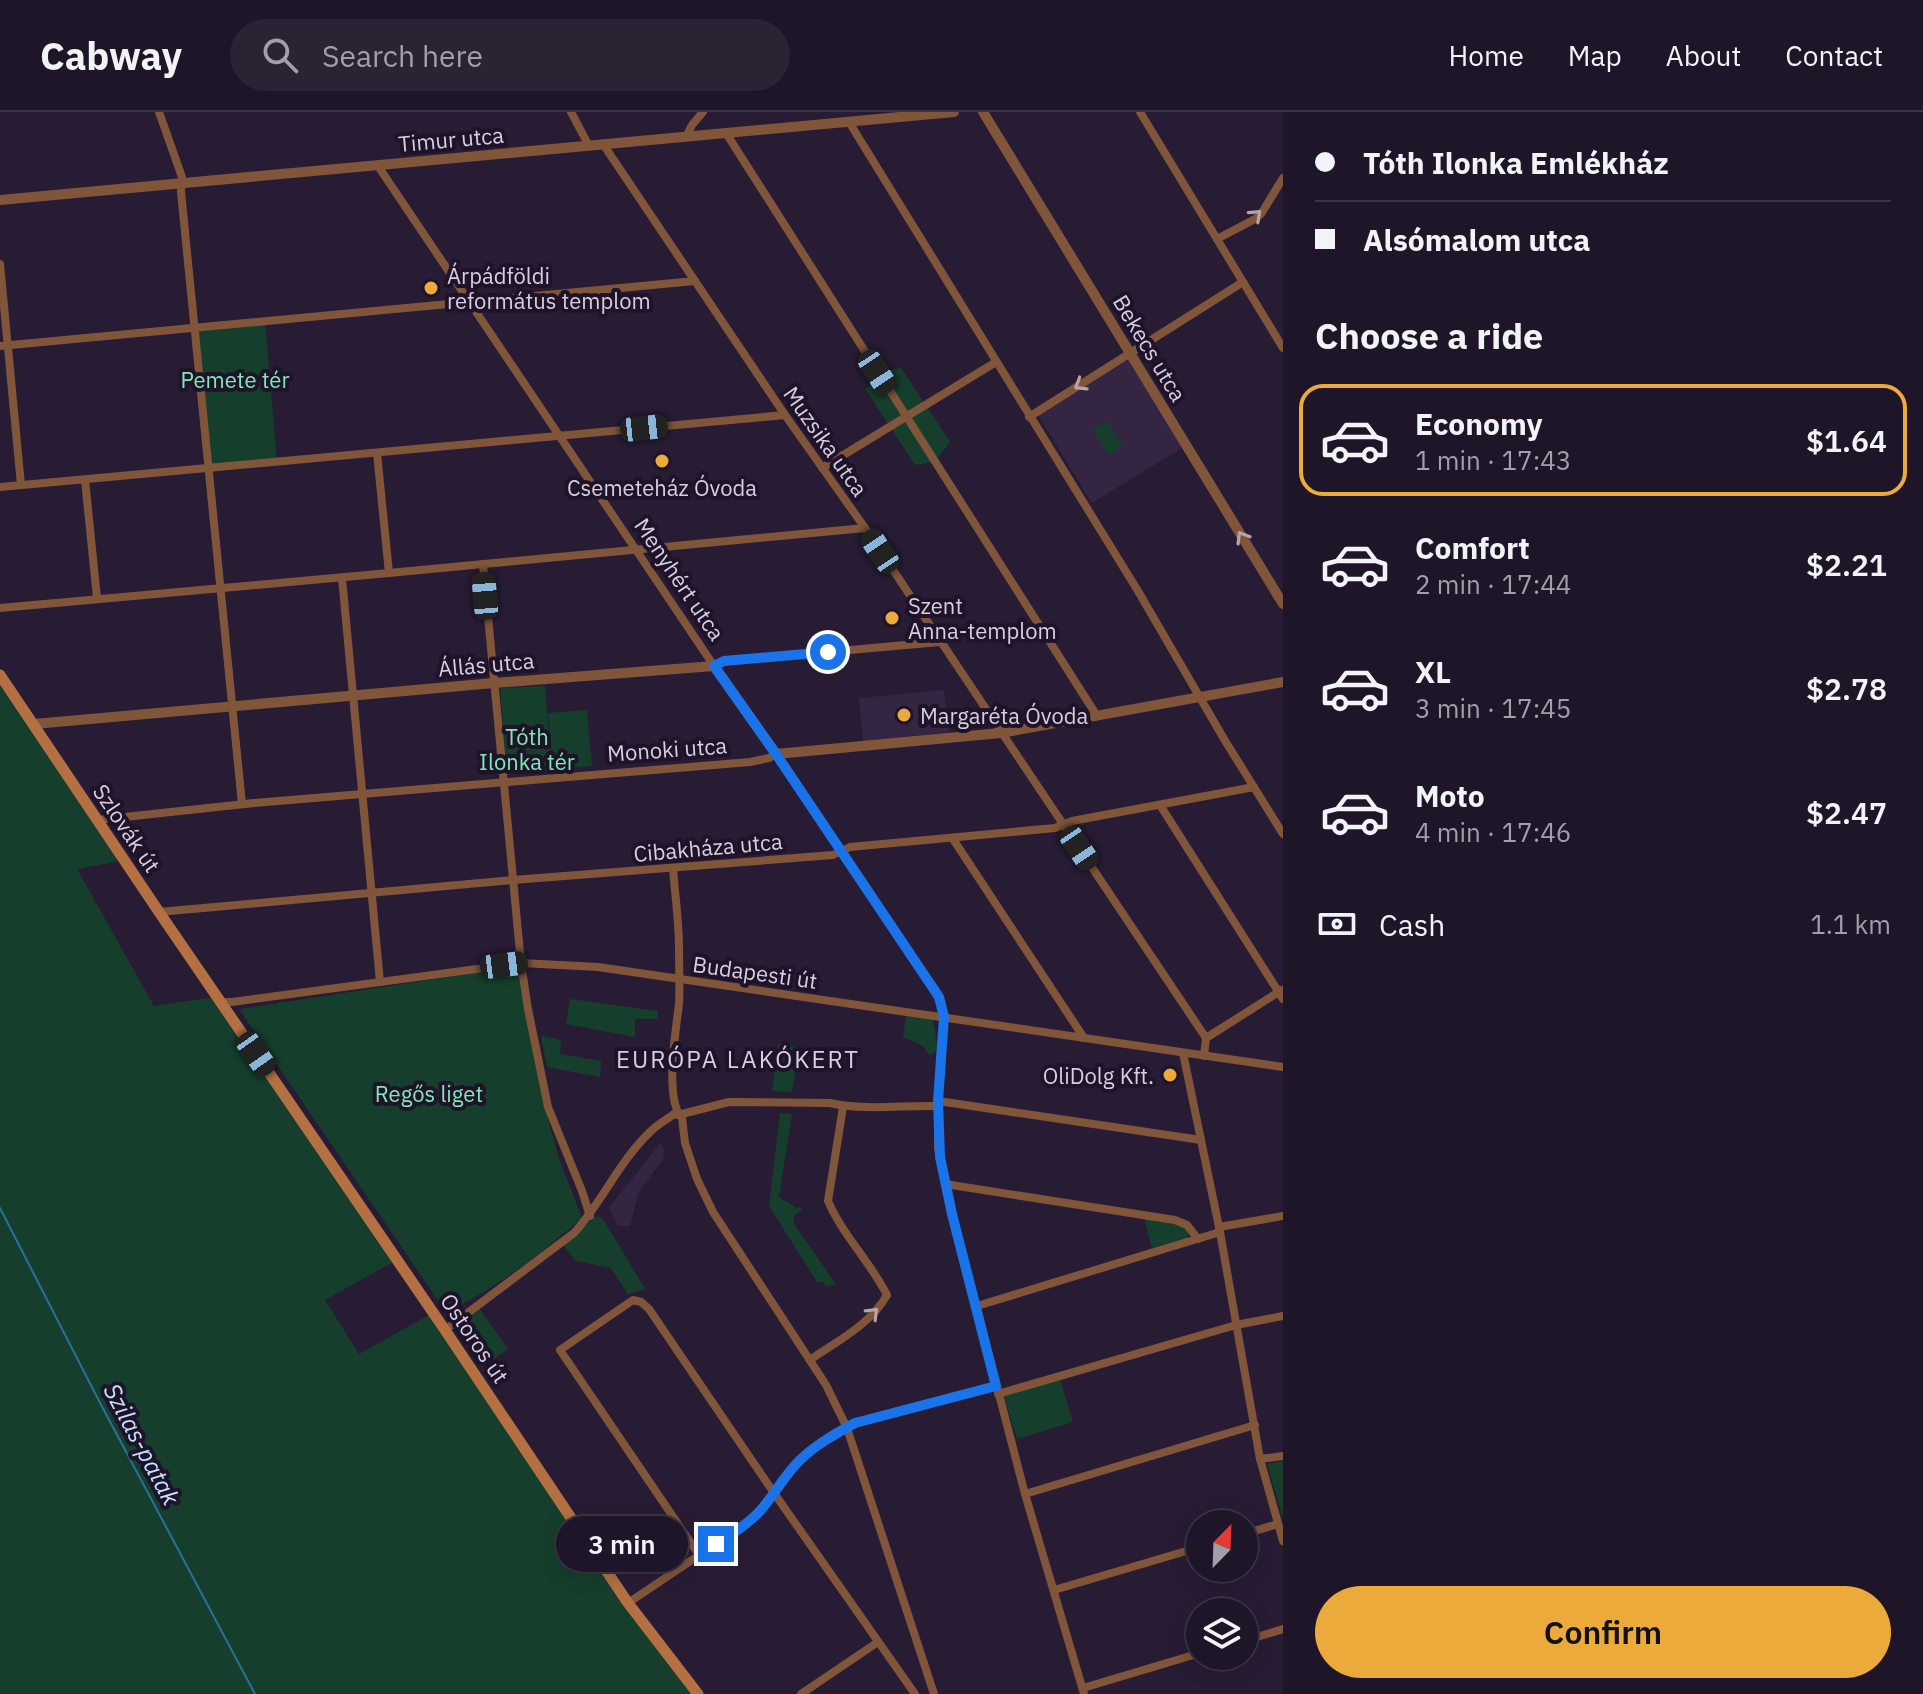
<!DOCTYPE html>
<html lang="en">
<head>
<meta charset="utf-8">
<style>
  body { margin:0; font-family:"IBM Plex Sans",sans-serif; background:#2b2234; color:#f1f3f6; height:100vh; display:flex; flex-direction:column; font-size:30px; white-space:nowrap }
  * { box-sizing:border-box; margin:0 }
  p { font-size:26px; color:#a19fa8 }
  .icon { flex:none; width:44px; height:44px; fill:none; stroke:currentColor; stroke-width:2; stroke-linecap:round; stroke-linejoin:round }
  .map { position:relative; flex:1; overflow:hidden }
  .panel { display:flex; flex-direction:column; background:#1e1528; width:640px }
  .panel>* { flex:none }
  .hud { display:grid; align-content:center; height:176px; padding:0 32px; background:#1e1528 }
  .needle { width:52px; rotate:23deg }
  .buttons { position:absolute; left:1186px; top:1398px; display:grid; gap:16px }
  .buttons a { display:grid; place-items:center; width:72px; height:72px; border-radius:50%; background:#1e1528; box-shadow:0 4px 20px #0003,0 0 0 2px #3c3445; font-size:40px }
  .end { position:absolute; width:36px; height:36px; margin:-18px; border:10px solid #1a73e8; background:#fff; box-shadow:0 0 0 4px #fff }
  .from { border-radius:50% }
  .bubble { position:absolute; height:56px; border-radius:28px; background:#1e1528; box-shadow:0 4px 20px #0003,0 0 0 2px #3c3445; font-size:26px; font-weight:600; line-height:56px; text-align:center }
  .car { position:absolute; width:24px; height:48px; margin:-24px -12px; border-radius:10px; box-shadow:0 0 6px 2px #0007; background:linear-gradient(#222 24%,#8ab4d8 0 40%,#222 0 76%,#8ab4d8 0 86%,#222 0) }
  .hud b { display:flex; align-items:center; gap:28px; height:76px; font-size:30px }
  .hud b+b { border-top:2px solid #3c3445 }
  .hud i { width:20px; height:20px; background:#f1f3f6 }
  ul { padding:0; list-style:none }
  li { display:flex; align-items:center; gap:24px; height:112px; margin:0 16px 12px; padding:0 16px; border:4px solid transparent; border-radius:24px }
  li div { flex:1 }
  li b { display:block; font-size:30px }
  li em { font-style:normal; font-weight:600 }
  li.current { border-color:#ebaa39 }
  li>.icon { width:72px; height:72px; stroke-width:1.5 }
  h2 { padding:0 32px; font-size:36px; line-height:96px }
  .pay { display:flex; align-items:center; gap:20px; height:88px; padding:0 32px; font-size:30px }
  .pay p { margin-inline-start:auto }
  .action { display:flex; gap:16px; margin-top:auto; padding:16px 32px }
  .action a { flex:1; height:92px; border-radius:48px; background:#ebaa39; color:#111; font-size:32px; font-weight:600; line-height:92px; text-align:center }
  header { display:flex; align-items:center; gap:48px; box-sizing:border-box; height:112px; padding:0 40px; background:#1e1528; border-bottom:2px solid #3c3445 }
  header strong { font-size:38px }
  nav { display:flex; gap:44px; margin-inline-start:auto; font-size:28px }
  .search { width:560px; height:72px; background:#2b2234; display:flex; align-items:center; gap:20px; box-sizing:border-box; padding:0 28px; border-radius:44px; color:#a19fa8; font-size:30px }
  main { display:flex; flex:1; min-height:0 }
  .map>svg:first-child { display:block }
  .built { fill:#342543 }
  .green { fill:#153f2c }
  .lines { fill:none; stroke-linecap:round; stroke-linejoin:round }
  .stream { stroke:#2a7099; stroke-width:2 }
  .minor { stroke:#80553a; stroke-width:8 }
  .tertiary { stroke:#80553a; stroke-width:10 }
  .secondary { stroke:#b47043; stroke-width:11 }
  .oneway { stroke:#b8a4a5 }
  .route { stroke:#1a73e8; stroke-width:10 }
  .poi-dot { fill:#ebaa39; stroke:#1f132a; stroke-width:3 }
  .labels { text-anchor:middle; dominant-baseline:central; stroke-width:8; stroke-linejoin:round; paint-order:stroke }
  .street-label { font-size:22px; fill:#d6cfdf; stroke:#1f132a }
  .poi-label { font-size:22px; fill:#d6cfdf; stroke:#1f132a; text-anchor:start }
  .park-label { font-size:22px; fill:#7feab6; stroke:#1f132a }
  .neighbourhood-label { font-size:24px; letter-spacing:2px; fill:#d6cfdf; stroke:#1f132a }
  .water-label { font-size:24px; font-style:italic; fill:#c3e6fe; stroke:#1f132a }
</style>
</head>
<body>
<header>
<strong>Cabway</strong>
<div class="search"><svg class="icon" aria-label="search" viewBox="0 0 24 24"><circle cx="10" cy="10" r="6"/><path d="M15 15l6 6"/></svg>Search here</div>
<nav><a>Home</a><a>Map</a><a>About</a><a>Contact</a></nav>
</header>
<main>
<div class="map">
<svg width="1283" height="1582" viewBox="0 0 1283 1582">
  <rect width="100%" height="100%" fill="#281c35"/>
  <g class="built">
    <path d="M1131,246L1185,334L1092,391L1038,303Z"/>
    <path d="M944,578L949,620L863,629L859,586Z"/>
    <path d="M661,1030L665,1040L663,1041L664,1046L639,1079L630,1114H618L609,1096Z"/>
  </g>
  <g class="green">
    <path d="M265,208L277,350L209,356L196,215Z"/>
    <path d="M901,256L950,330L935,350L915,353L866,278L877,260Z"/>
    <path d="M1107,309L1123,334L1109,343L1093,318Z"/>
    <path d="M0,569L120,749L77,757L154,894L215,885L395,1149L325,1188L359,1242L429,1203L697,1582H0Z"/>
    <path d="M545,574L552,658L507,663L500,576Z"/>
    <path d="M587,598L592,654L553,657L548,601Z"/>
    <path d="M520,854L545,996L559,1047L582,1106C541,1142 496,1177 446,1200L239,897Z"/>
    <path d="M570,887L658,899V907H635V925L566,912Z"/>
    <path d="M906,904L932,907L935,917L937,938L930,944L923,934L903,925Z"/>
    <path d="M541,924L561,928L560,942L601,949L600,965L547,955Z"/>
    <path d="M778,932L799,935L792,980L772,979Z"/>
    <path d="M780,1001L792,1002L779,1085L796,1096L801,1095L802,1098L794,1104V1112L836,1172L826,1175L823,1170H817L769,1094Z"/>
    <path d="M597,1104L603,1107L645,1177L628,1182L611,1156L576,1149L563,1133Z"/>
    <path d="M1144,1106L1179,1111L1189,1120L1187,1127L1152,1136Z"/>
    <path d="M479,1196L508,1237L482,1255L453,1214Z"/>
    <path d="M1060,1267L1073,1310L1017,1327L1004,1284Z"/>
    <path d="M1283,1349V1406L1267,1352Z"/>
  </g>
  <g class="lines">
    <path class="stream" d="M0,1096L98,1287L255,1582"/>
    <g class="minor">
      <path d="M159,0L182,65L181,80L242,692"/>
      <path d="M571,0L589,34"/>
      <path d="M1140,0L1283,236"/>
      <path d="M849,10L1138,479L1224,627L1283,722"/>
      <path d="M726,21L1097,604"/>
      <path d="M686,25L692,13L703,0"/>
      <path d="M603,32L785,303L865,416L1206,926"/>
      <path d="M378,54L714,554L724,549L940,530"/>
      <path d="M1217,127L1255,107L1261,102L1283,66"/>
      <path d="M0,152L21,373"/>
      <path d="M0,234L695,169"/>
      <path d="M1029,305L1243,170"/>
      <path d="M377,341L389,461"/>
      <path d="M822,356L996,250"/>
      <path d="M85,368L97,486"/>
      <path d="M0,375L785,303"/>
      <path d="M483,452L521,851L528,897L548,995L582,1079L590,1104"/>
      <path d="M342,466L380,870"/>
      <path d="M0,496L389,461L865,416"/>
      <path d="M1160,693L1283,887"/>
      <path d="M97,708L254,691L750,650L769,646L776,642L939,885L944,905L938,989V1036L952,1102L1025,1382L1084,1582"/>
      <path d="M953,727L1084,926"/>
      <path d="M673,756C675,783 679,810 679,836C679,853 680,875 679,892C676,917 664,988 682,1006L685,1031L697,1067L713,1100L826,1273L847,1316L934,1582"/>
      <path d="M159,800L513,768L833,743L850,735L1055,716L1072,709L1254,675"/>
      <path d="M221,890H232L521,851L598,855L1283,955"/>
      <path d="M1183,941L1220,1120L1260,1347L1283,1429"/>
      <path d="M1204,944L1206,926L1282,878"/>
      <path d="M938,989L1201,1028"/>
      <path d="M945,1072L1175,1108L1187,1113L1198,1127"/>
      <path d="M1219,1115L1283,1104"/>
      <path d="M977,1194L1220,1120"/>
      <path d="M445,1218L574,1121C602,1090 619,1050 649,1021C656,1013 666,1008 674,1002L678,1003L729,990L830,991C866,999 902,993 938,994"/>
      <path d="M810,1248C837,1229 870,1213 887,1183C871,1151 842,1122 828,1089L843,995"/>
      <path d="M998,1282L1236,1213L1283,1204"/>
      <path d="M1260,1347L1283,1344"/>
      <path d="M1025,1382L1255,1313"/>
      <path d="M1244,1422L1278,1412"/>
      <path d="M699,1443L560,1238L633,1188L641,1190L649,1197L774,1381L915,1582"/>
      <path d="M1054,1478L1200,1435"/>
      <path d="M628,1491L747,1411L762,1397L799,1349L814,1336L847,1316L855,1311L996,1274"/>
      <path d="M1244,1529L1283,1517"/>
      <path d="M1083,1576L1200,1541"/>
      <path d="M801,1582L878,1530"/>
    </g>
    <g class="tertiary">
      <path d="M983,0L1283,492"/>
      <path d="M0,88L954,0"/>
      <path d="M34,612L494,571L714,554L776,642L1001,621L1283,570"/>
    </g>
    <path class="secondary" d="M0,563L159,800L445,1218L628,1491L698,1582"/>
  </g>
  <defs><path id="oneway-chevron" d="M-2-3.5L2.5 0L-2 3.5" fill="none" stroke-width="1.6" stroke-linecap="round" stroke-linejoin="round" transform="scale(2)"/></defs>
  <g class="oneway">
    <use href="#oneway-chevron" transform="translate(1256 103) rotate(-43)"/>
    <use href="#oneway-chevron" transform="translate(1080 273) rotate(148)"/>
    <use href="#oneway-chevron" transform="translate(1242 425) rotate(-121)"/>
    <use href="#oneway-chevron" transform="translate(873 1201) rotate(-45)"/>
  </g>
  <g class="lines">
    <path class="route" d="M716,1432C732,1422 748,1412 760,1399C774,1383 784,1364 799,1349C815,1333 835,1322 855,1311L996,1274L952,1102L940,1045L938,989L944,905L939,885L776,642L714,554L724,549L828,540"/>
  </g>
  <g class="poi-dot">
    <circle cx="431" cy="176" r="8"/>
    <circle cx="662" cy="349" r="8"/>
    <circle cx="892" cy="506" r="8"/>
    <circle cx="904" cy="603" r="8"/>
    <circle cx="1170" cy="963" r="8"/>
  </g>
  <g class="labels">
    <g class="street-label">
      <text transform="translate(451 27) rotate(-5)">Timur utca</text>
      <text transform="translate(1150 236) rotate(59)">Bekecs utca</text>
      <text transform="translate(826 329) rotate(55)">Muzsika utca</text>
      <text transform="translate(680 467) rotate(56)">Menyhért utca</text>
      <text transform="translate(486 552) rotate(-5)">Állás utca</text>
      <text transform="translate(667 637) rotate(-4)">Monoki utca</text>
      <text transform="translate(127 716) rotate(56)">Szlovák út</text>
      <text transform="translate(708 735) rotate(-5)">Cibakháza utca</text>
      <text transform="translate(755 860) rotate(8)">Budapesti út</text>
      <text transform="translate(475 1226) rotate(56)">Ostoros út</text>
    </g>
    <g class="poi-label">
      <text x="447" y="163">Árpádföldi<tspan x="447" dy="25">református templom</tspan></text>
      <text x="662" y="375" text-anchor="middle">Csemeteház Óvoda</text>
      <text x="908" y="493">Szent<tspan x="908" dy="25">Anna-templom</tspan></text>
      <text x="920" y="603">Margaréta Óvoda</text>
      <text x="1154" y="963" text-anchor="end">OliDolg Kft.</text>
    </g>
    <g class="park-label">
      <text x="235" y="267">Pemete tér</text>
      <text x="527" y="624">Tóth<tspan x="527" dy="25">Ilonka tér</tspan></text>
      <text x="429" y="981">Regős liget</text>
    </g>
    <g class="neighbourhood-label">
      <text x="738" y="947">EURÓPA LAKÓKERT</text>
    </g>
    <g class="water-label">
      <text transform="translate(142 1332) rotate(62)">Szilas-patak</text>
    </g>
  </g>
</svg>
<div class="buttons">
<a><svg class="needle" viewBox="-14 -14 28 28"><path d="M0-13l5 13h-10z" fill="#e53935"/><path d="M0 13l5-13h-10z" fill="#a19fa8"/></svg></a>
<a><svg class="icon" aria-label="layers" viewBox="0 0 24 24"><path d="M12 4l9 5-9 5-9-5zM3 14l9 5 9-5"/></svg></a>
</div>
<i class="end from" style="left:828px;top:540px"></i>
<i class="end" style="left:716px;top:1432px"></i>
<div class="bubble" style="left:556px;top:1404px;width:132px">3 min</div>
<i class="car" style="left:877px;top:260px;rotate:147deg"></i>
<i class="car" style="left:644px;top:316px;rotate:84deg"></i>
<i class="car" style="left:880px;top:439px;rotate:326deg"></i>
<i class="car" style="left:485px;top:484px;rotate:355deg"></i>
<i class="car" style="left:1079px;top:736px;rotate:146deg"></i>
<i class="car" style="left:504px;top:853px;rotate:83deg"></i>
<i class="car" style="left:256px;top:942px;rotate:145deg"></i>
</div>
<section class="panel">
<div class="hud">
<b><i class="from"></i>Tóth Ilonka Emlékház</b>
<b><i></i>Alsómalom utca</b>
</div>
<h2>Choose a ride</h2>
<ul>
<li class="current"><svg class="icon" aria-label="car" viewBox="0 0 24 24"><path d="M5 17H2v-5l4-1 3-4h7l3 4 3 1v5h-3M9 17h6M6 11h13"/><circle cx="7" cy="17" r="2"/><circle cx="17" cy="17" r="2"/></svg><div><b>Economy</b><p>1 min · 17:43</p></div><em>$1.64</em></li>
<li><svg class="icon" aria-label="car" viewBox="0 0 24 24"><path d="M5 17H2v-5l4-1 3-4h7l3 4 3 1v5h-3M9 17h6M6 11h13"/><circle cx="7" cy="17" r="2"/><circle cx="17" cy="17" r="2"/></svg><div><b>Comfort</b><p>2 min · 17:44</p></div><em>$2.21</em></li>
<li><svg class="icon" aria-label="car" viewBox="0 0 24 24"><path d="M5 17H2v-5l4-1 3-4h7l3 4 3 1v5h-3M9 17h6M6 11h13"/><circle cx="7" cy="17" r="2"/><circle cx="17" cy="17" r="2"/></svg><div><b>XL</b><p>3 min · 17:45</p></div><em>$2.78</em></li>
<li><svg class="icon" aria-label="car" viewBox="0 0 24 24"><path d="M5 17H2v-5l4-1 3-4h7l3 4 3 1v5h-3M9 17h6M6 11h13"/><circle cx="7" cy="17" r="2"/><circle cx="17" cy="17" r="2"/></svg><div><b>Moto</b><p>4 min · 17:46</p></div><em>$2.47</em></li>
</ul>
<div class="pay"><svg class="icon" aria-label="cash" viewBox="0 0 24 24"><path d="M3 7h18v10H3z"/><circle cx="12" cy="12" r="2"/></svg>Cash<p>1.1 km</p></div>
<div class="action"><a>Confirm</a></div>
</section>
</main>
</body>
</html>
